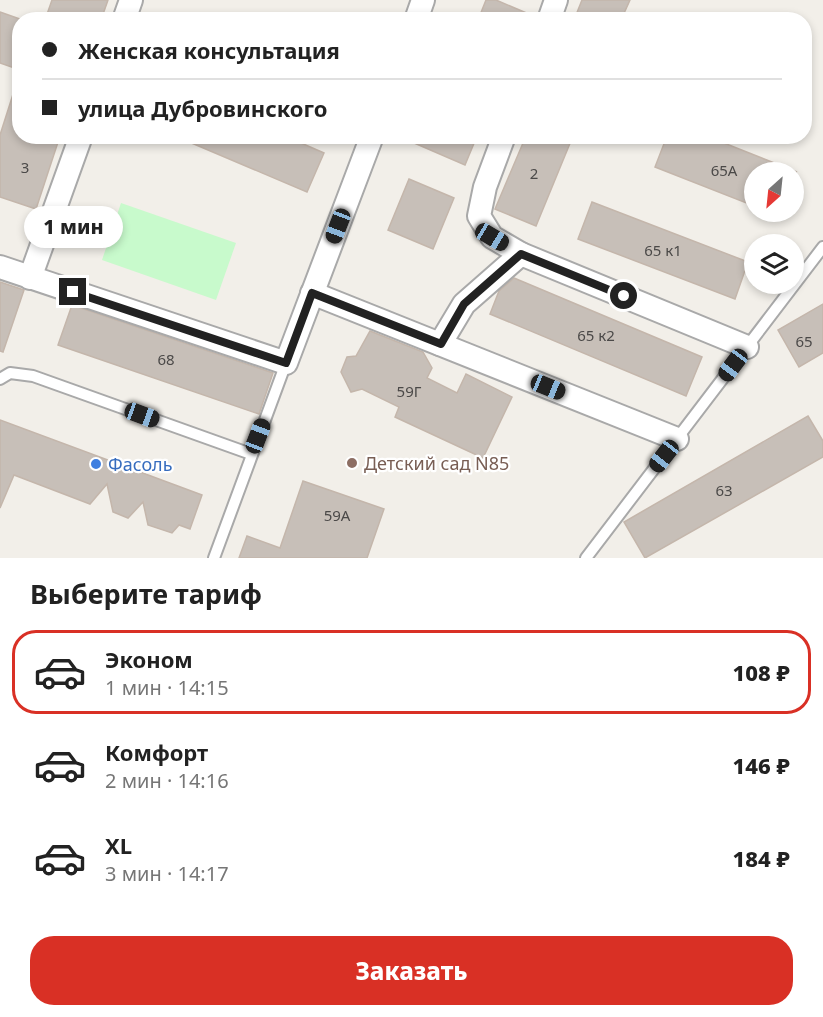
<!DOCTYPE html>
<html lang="ru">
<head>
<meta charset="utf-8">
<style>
  body { margin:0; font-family:"Noto Sans",sans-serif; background:#f6f6f6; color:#222; height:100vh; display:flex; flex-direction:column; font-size:22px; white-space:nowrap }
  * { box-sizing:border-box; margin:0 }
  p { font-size:20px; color:#767676 }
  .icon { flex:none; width:33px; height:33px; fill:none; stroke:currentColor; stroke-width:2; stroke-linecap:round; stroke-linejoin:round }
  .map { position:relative; height:558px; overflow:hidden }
  .panel { display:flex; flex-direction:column; background:#fff; flex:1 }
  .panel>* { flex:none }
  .banner { position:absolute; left:12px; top:12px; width:800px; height:132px; border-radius:24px; box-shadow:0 3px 9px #0003; display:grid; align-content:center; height:132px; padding:0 30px; background:#fff }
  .needle { width:39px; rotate:207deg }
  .tools { position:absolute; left:744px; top:162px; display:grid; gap:12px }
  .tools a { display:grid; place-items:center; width:60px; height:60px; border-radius:50%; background:#fff; box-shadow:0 3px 9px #0003; font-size:30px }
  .end { position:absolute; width:27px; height:27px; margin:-14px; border:8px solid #222; background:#fff; box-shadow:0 0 0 3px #fff }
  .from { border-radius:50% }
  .bubble { position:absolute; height:42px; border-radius:21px; background:#fff; box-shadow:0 3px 9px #0003; font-size:20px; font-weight:800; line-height:42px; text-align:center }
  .car { position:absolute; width:18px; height:36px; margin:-18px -9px; border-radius:8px; box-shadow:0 0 4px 2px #0007; background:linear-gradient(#222 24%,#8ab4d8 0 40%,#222 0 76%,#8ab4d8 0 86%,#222 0) }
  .banner b { display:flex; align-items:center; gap:21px; height:57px; font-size:22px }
  .banner b+b { border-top:2px solid #e0e0e0 }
  .banner i { width:15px; height:15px; background:#222 }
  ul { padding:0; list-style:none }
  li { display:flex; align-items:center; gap:18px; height:84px; margin:0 12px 9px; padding:0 18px; border:3px solid transparent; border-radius:24px }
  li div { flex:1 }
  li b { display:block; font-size:22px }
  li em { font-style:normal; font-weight:800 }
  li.current { border-color:#d93025 }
  li>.icon { width:54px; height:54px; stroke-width:1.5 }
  h2 { padding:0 30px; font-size:27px; line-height:72px }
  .cta { display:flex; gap:12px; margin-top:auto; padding:12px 30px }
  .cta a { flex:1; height:69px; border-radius:24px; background:#d93025; color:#fff; font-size:24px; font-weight:800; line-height:69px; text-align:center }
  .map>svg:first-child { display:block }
  .park { fill:#c8facc }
  .building { fill:#c7bfb8; stroke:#c4b6ab; stroke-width:1.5 }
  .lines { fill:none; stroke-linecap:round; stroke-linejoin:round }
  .lane-casing { stroke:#a9a9a9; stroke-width:14 }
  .street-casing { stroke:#a9a9a9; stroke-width:26 }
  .lane { stroke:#fff; stroke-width:10 }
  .street { stroke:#fff; stroke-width:22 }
  .route { stroke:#222; stroke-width:8 }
  .education-dot { fill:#8d6e63; stroke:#fff; stroke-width:2 }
  .shop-dot { fill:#3f7fe0; stroke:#fff; stroke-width:2 }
  .labels { text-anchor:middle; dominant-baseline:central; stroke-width:4.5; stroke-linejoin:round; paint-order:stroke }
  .number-label { font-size:15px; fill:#4b4948 }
  .education-label { font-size:18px; fill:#785e54; stroke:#fff; text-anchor:start }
  .shop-label { font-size:18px; fill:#366cbe; stroke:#fff; text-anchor:start }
</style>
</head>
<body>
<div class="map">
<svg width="823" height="558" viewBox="0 0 823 558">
  <rect width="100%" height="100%" fill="#f2efe9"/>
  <path class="park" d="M121,203L236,243L216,300L102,260Z"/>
  <g class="building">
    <path d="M52,0H108L101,20H45Z"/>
    <path d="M486,0H496L536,17V20H478Z"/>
    <path d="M582,0H630L621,20H574Z"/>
    <path d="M0,12L20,19V70L0,63Z"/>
    <path d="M16,85L20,86V136H60L36,209L0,197V135Z"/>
    <path d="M175,136H285L324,153L307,192Z"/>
    <path d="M398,136H477L465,165Z"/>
    <path d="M526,136H573L536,226L495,209Z"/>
    <path d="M667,136H726L724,143L797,172H754V206L655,167Z"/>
    <path d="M409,179L454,198L433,249L388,230Z"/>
    <path d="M592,202L748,262L735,299L578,239Z"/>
    <path d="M514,278L702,357L686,396L490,314L499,291Z"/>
    <path d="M0,282L24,290L3,352L0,351Z"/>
    <path d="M823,304V353L799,367L778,330Z"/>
    <path d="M72,305L273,373L259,414L58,345Z"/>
    <path d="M370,331L423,352L432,368L427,378L457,393L466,374L512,397L483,458L395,417L399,407L362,389L351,392L341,372L347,357L356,356Z"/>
    <path d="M808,416L823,441V457L645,558L624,522Z"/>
    <path d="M0,420L202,495L190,529L179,525L172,533L148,525L143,502L128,518L113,512L107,484L90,504L14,475L0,508Z"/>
    <path d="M303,481L384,509L367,558H239L247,536L280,548Z"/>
  </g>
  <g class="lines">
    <g class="lane-casing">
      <g id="lane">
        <path d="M0,379L10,373L33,376L251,454"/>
        <path d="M214,558L286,363"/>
        <path d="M586,558L823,247"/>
      </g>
    </g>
    <g class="street-casing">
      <g id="street">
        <path d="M124,20L131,0"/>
        <path d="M416,20L423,0"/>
        <path d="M549,20L556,0"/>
        <path d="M521,254L747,347"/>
        <path d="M0,267L286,363L372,136"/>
        <path d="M30,278L81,136"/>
        <path d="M312,293L677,439"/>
        <path d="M440,344L464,304L521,254L492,237L479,216L485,187L504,136"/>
      </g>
    </g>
    <use href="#lane" class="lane"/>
    <use href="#street" class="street"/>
  </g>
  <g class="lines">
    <path class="route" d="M73,292L286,363L312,293L441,344L464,304L521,254L624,296"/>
  </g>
  <circle class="education-dot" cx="352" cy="463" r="6"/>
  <circle class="shop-dot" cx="96" cy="464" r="6"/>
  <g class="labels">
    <g class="number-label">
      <text x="25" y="167">3</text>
      <text x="724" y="170">65А</text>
      <text x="534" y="173">2</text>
      <text x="663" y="250">65 к1</text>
      <text x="596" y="335">65 к2</text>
      <text x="804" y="341">65</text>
      <text x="166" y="359">68</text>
      <text x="409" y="391">59Г</text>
      <text x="724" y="490">63</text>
      <text x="337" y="515">59А</text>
    </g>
    <g class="education-label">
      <text x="364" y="463">Детский сад N85</text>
    </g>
    <g class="shop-label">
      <text x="108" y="464">Фасоль</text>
    </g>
  </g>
</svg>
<div class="tools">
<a><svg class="needle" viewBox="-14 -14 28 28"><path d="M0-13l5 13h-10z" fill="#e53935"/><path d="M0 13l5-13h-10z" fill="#767676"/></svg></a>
<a><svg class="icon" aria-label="layers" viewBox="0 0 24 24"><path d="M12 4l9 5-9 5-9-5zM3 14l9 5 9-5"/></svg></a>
</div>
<i class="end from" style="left:624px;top:296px"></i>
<i class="end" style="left:73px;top:292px"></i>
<div class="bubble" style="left:24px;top:206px;width:99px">1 мин</div>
<i class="car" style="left:338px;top:226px;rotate:201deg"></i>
<i class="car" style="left:492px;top:237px;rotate:121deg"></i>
<i class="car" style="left:733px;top:365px;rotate:217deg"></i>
<i class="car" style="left:548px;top:387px;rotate:112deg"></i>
<i class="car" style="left:142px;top:415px;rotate:110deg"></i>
<i class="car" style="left:258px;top:436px;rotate:21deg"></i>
<i class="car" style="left:664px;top:456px;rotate:218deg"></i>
<div class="banner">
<b><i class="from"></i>Женская консультация</b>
<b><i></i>улица Дубровинского</b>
</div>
</div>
<section class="panel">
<h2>Выберите тариф</h2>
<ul>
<li class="current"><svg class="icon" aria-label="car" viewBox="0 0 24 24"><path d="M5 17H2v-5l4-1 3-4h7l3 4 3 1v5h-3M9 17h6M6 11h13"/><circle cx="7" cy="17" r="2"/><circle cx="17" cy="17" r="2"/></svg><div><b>Эконом</b><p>1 мин · 14:15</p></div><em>108 ₽</em></li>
<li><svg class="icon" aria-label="car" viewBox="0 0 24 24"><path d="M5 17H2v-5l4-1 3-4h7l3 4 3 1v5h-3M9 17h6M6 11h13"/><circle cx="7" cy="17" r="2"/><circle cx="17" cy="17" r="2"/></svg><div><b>Комфорт</b><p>2 мин · 14:16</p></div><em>146 ₽</em></li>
<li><svg class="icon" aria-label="car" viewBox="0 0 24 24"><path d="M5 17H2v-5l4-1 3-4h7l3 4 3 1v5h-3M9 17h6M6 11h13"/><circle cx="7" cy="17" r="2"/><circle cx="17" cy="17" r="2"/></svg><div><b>XL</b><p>3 мин · 14:17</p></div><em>184 ₽</em></li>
</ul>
<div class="cta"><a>Заказать</a></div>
</section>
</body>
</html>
